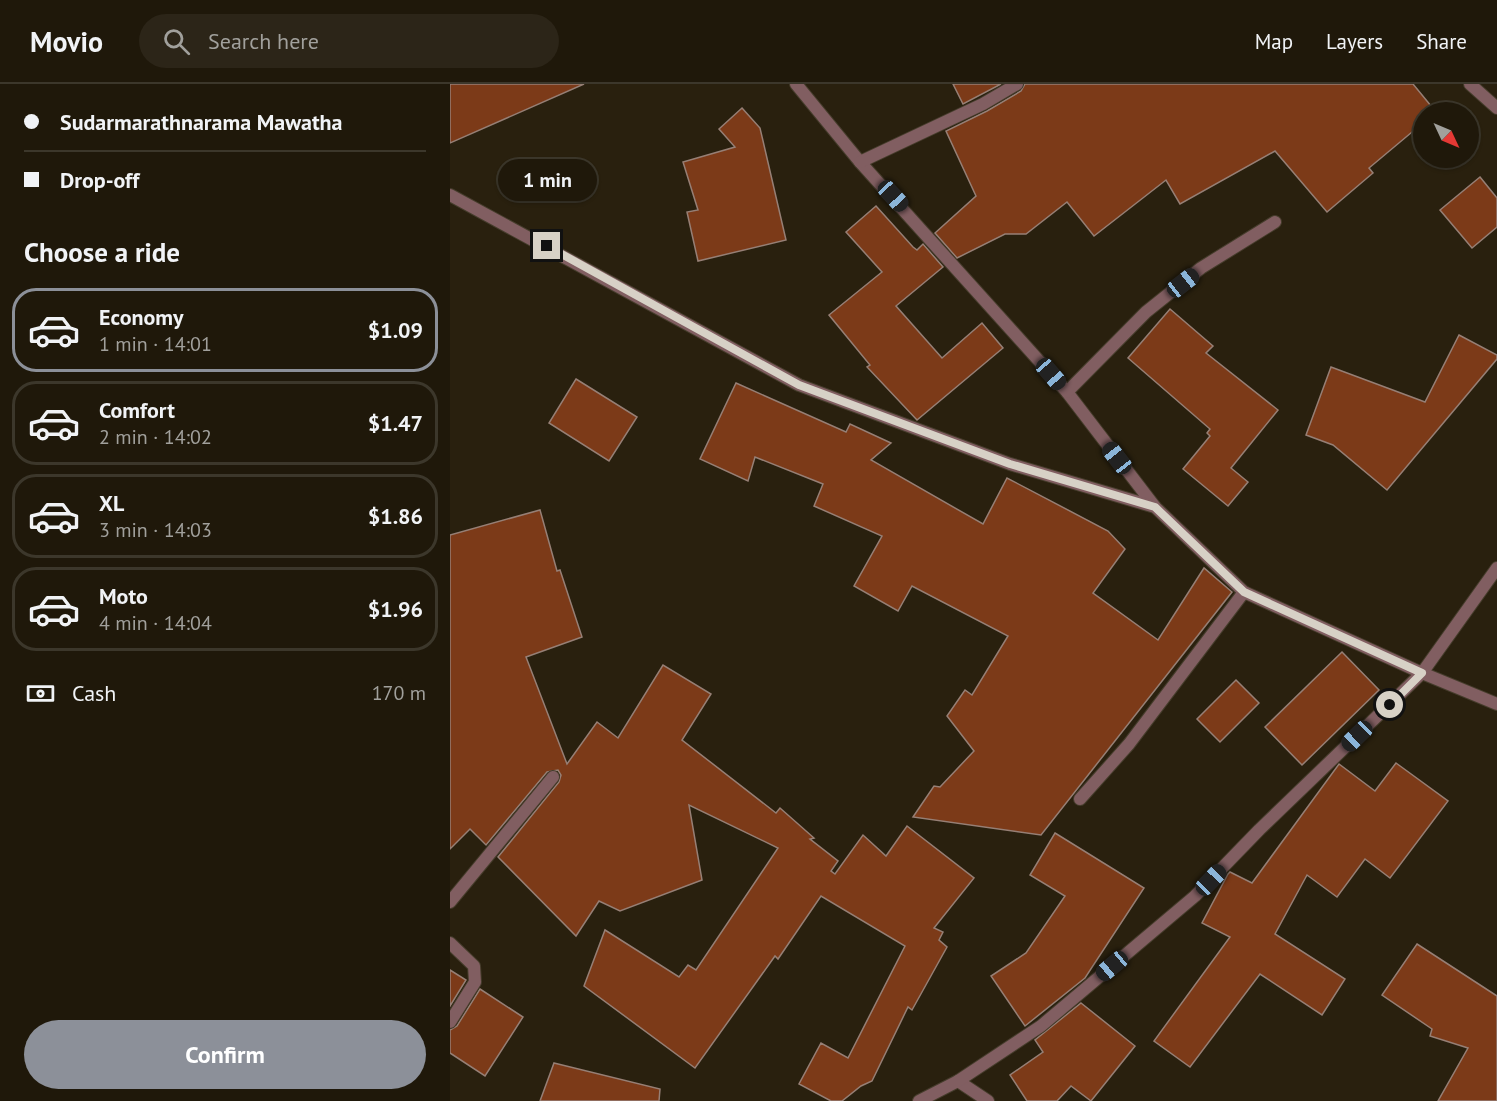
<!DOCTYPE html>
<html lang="en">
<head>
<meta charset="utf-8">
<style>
  body { margin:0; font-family:"PT Sans",sans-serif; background:#2c2518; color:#f1f3f6; height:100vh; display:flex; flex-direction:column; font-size:22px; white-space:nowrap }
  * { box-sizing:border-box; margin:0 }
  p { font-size:20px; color:#a1a09c }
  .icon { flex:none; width:33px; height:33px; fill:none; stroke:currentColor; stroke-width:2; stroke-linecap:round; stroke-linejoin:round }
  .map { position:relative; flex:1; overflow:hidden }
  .details { display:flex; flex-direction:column; background:#1f180a; width:450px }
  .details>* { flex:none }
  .banner { display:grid; align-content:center; height:132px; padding:0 24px; background:#1f180a }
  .needle { width:39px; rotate:134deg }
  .controls { position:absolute; left:963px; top:18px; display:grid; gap:12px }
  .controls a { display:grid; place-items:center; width:66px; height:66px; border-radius:50%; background:#1f180a; box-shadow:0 2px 4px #0004,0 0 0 2px #3c372b; font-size:30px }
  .end { position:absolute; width:27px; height:27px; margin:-14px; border:8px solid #d7d1c6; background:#111; box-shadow:0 0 0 3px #111 }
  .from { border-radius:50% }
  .bubble { position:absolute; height:42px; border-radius:21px; background:#1f180a; box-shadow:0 2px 4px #0004,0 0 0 2px #3c372b; font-size:20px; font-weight:800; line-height:42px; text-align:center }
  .car { position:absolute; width:18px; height:36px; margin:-18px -9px; border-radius:8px; box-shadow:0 0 4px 2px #0007; background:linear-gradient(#222 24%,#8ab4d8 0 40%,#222 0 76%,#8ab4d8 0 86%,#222 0) }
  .banner b { display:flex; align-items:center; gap:21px; height:57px; font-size:22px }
  .banner b+b { border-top:2px solid #3c372b }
  .banner i { width:15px; height:15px; background:#f1f3f6 }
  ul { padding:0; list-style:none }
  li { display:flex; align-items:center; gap:18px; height:84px; margin:0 12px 9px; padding:0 12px; border:3px solid #3c372b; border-radius:24px }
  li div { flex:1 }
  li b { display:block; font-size:22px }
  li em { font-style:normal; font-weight:800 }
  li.active { border-color:#8c9099 }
  li>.icon { width:54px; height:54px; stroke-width:1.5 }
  h2 { padding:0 24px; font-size:27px; line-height:72px }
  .pay { display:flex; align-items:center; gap:15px; height:66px; padding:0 24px; font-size:22px }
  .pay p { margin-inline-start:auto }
  .button { display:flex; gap:12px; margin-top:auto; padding:12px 24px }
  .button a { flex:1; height:69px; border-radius:36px; background:#8c9099; color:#fff; font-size:24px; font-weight:800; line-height:69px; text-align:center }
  header { display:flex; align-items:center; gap:36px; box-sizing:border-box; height:84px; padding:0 30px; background:#1f180a; border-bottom:2px solid #3c372b }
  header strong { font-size:28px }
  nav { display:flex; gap:33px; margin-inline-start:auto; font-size:21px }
  .search { width:420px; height:54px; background:#2c2518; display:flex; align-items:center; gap:15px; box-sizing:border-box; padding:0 21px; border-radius:33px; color:#a1a09c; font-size:22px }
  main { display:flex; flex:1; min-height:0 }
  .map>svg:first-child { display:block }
  .building { fill:#7c3a18; stroke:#967f75; stroke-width:1.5 }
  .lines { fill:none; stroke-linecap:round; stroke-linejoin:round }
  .minor-casing { stroke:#453c2b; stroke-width:14 }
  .tertiary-casing { stroke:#453c2b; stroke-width:14 }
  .minor { stroke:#815e61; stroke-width:12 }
  .tertiary { stroke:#815e61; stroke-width:12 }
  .route { stroke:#d7d1c6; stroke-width:8 }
</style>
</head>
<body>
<header>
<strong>Movio</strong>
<div class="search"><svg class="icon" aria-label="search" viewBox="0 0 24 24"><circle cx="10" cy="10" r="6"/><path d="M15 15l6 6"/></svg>Search here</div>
<nav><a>Map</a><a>Layers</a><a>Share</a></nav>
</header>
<main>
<section class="details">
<div class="banner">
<b><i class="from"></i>Sudarmarathnarama Mawatha</b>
<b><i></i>Drop-off</b>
</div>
<h2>Choose a ride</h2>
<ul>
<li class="active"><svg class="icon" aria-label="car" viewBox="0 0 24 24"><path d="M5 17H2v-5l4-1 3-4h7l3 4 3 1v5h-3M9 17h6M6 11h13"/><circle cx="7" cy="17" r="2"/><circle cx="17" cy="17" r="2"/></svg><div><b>Economy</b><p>1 min · 14:01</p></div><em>$1.09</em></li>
<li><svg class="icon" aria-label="car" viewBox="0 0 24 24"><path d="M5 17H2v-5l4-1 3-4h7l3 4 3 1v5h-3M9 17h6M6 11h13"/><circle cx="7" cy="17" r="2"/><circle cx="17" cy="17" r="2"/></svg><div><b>Comfort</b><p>2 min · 14:02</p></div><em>$1.47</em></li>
<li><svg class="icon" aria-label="car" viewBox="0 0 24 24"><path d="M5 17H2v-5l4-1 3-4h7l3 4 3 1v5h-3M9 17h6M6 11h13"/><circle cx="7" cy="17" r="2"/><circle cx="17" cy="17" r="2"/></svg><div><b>XL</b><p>3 min · 14:03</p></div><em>$1.86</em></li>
<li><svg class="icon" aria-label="car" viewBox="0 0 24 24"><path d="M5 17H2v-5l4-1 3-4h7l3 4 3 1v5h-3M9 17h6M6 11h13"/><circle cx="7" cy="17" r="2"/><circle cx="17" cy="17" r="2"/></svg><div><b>Moto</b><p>4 min · 14:04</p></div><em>$1.96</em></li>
</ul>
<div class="pay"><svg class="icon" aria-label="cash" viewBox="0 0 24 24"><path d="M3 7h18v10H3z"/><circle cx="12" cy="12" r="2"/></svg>Cash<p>170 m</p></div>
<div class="button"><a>Confirm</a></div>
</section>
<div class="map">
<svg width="1047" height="1017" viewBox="0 0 1047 1017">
  <rect width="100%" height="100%" fill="#29200e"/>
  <g class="building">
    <path d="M0,0H134L0,59Z"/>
    <path d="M503,0H551L513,20Z"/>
    <path d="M575,0H963L986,28H974V38L919,84L923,89L877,128L825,67L730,120L716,96L644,152L617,118L576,150H555L507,174L485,149L526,112L496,47L537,27L571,7Z"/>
    <path d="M292,24L310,44L336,156L248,177L237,128L248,126L233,78L285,63L269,45Z"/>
    <path d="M1030,93L1047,114V143L1022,164L990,126Z"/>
    <path d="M426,122L463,163L467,166L473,160L493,183L446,222L492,274L532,239L553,264L467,336L417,283L420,281L379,231L432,188L396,148Z"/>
    <path d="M720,225L763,262L756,269L828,326L781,384L798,398L778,422L733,385L760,352L757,349L760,345L678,274Z"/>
    <path d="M1009,251L1047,271V275L937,406L883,361L856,351L881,283L975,318Z"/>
    <path d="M126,295L187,333L159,377L99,339Z"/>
    <path d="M286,299L396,348L400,340L441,359L421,376L533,440L557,394L658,447L675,465L643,509L708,556L754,484L782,508L591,751L463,733L484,702L490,703L524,667L497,632L515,606L522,611L558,552L462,502L448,527L404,502L432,452L364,422L373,400L305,373L298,397L250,375Z"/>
    <path d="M90,426L107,487L110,486L132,553L76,573L117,680L147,638L168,654L213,581L261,610L232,656L326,729L330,724L364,754L360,755L388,777L381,787L385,790L413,751L436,772L457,742L524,794L484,844L493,848L489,856L497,863L462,926L458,923L422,997L411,1002L392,1017H381L349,1000L371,959L398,974L455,862L371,812L328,875L325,872L245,984L134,902L155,846L229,893L238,881L246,886L328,764L239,721L252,796L170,827L149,817L126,852L48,773L109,698L111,691L108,686L97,688L36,761L20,745L0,765V451Z"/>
    <path d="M892,568L929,606L852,681L815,643Z"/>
    <path d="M786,596L809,619L770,658L747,635Z"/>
    <path d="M946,679L998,717L940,794L915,775L887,813L857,791L825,850L895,895L872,931L810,890L740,983L704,957L780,853L752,839L778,790L780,788L802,799L889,680L925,707Z"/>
    <path d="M605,749L694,804L635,894L575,942L541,892L576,869L615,812L580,791Z"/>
    <path d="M967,860L1047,912V1017H988L1018,964L980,952L982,945L932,911Z"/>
    <path d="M0,886L16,896L0,922Z"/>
    <path d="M30,905L73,933L35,992L0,969V946L7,942Z"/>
    <path d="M631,919L685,962L641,1017L621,1002L607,1017H577L560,991L593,968L585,956Z"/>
    <path d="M104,979L210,1005L209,1017H90Z"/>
  </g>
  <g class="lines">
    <g class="minor-casing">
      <g id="minor">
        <path d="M346,0L410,78L617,308L705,423"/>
        <path d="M1020,0L1047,24"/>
        <path d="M410,78L533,20L567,0"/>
        <path d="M0,111L349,301L560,380L705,423L794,508L972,589"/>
        <path d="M617,308L696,228L751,184L825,138"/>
        <path d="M630,715L679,660L794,508"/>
        <path d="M0,818L103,693"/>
        <path d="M0,859L24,882L25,898L0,938"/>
        <path d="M508,997L538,1017"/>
        <path d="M469,1017L508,997L591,942L745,812L809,746L972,589L1047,484"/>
      </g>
    </g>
    <g class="tertiary-casing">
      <path id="tertiary" d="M972,589L1047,620"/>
    </g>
    <use href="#minor" class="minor"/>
    <use href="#tertiary" class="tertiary"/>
  </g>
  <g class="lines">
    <path class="route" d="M97,162L349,301L560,380L705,423L794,508L972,589L940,621"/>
  </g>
</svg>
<div class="controls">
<a><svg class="needle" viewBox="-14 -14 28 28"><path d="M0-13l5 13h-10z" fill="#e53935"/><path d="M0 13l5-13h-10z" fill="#a1a09c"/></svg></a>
</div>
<i class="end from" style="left:940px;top:621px"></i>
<i class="end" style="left:97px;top:162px"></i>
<div class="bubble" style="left:48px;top:75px;width:99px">1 min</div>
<i class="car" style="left:443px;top:112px;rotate:137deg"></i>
<i class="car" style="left:733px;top:199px;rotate:52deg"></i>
<i class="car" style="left:601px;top:290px;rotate:139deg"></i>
<i class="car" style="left:667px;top:374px;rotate:322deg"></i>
<i class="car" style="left:907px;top:652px;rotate:226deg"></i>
<i class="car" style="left:761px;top:796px;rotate:44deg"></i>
<i class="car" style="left:662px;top:882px;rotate:230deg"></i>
</div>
</main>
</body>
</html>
